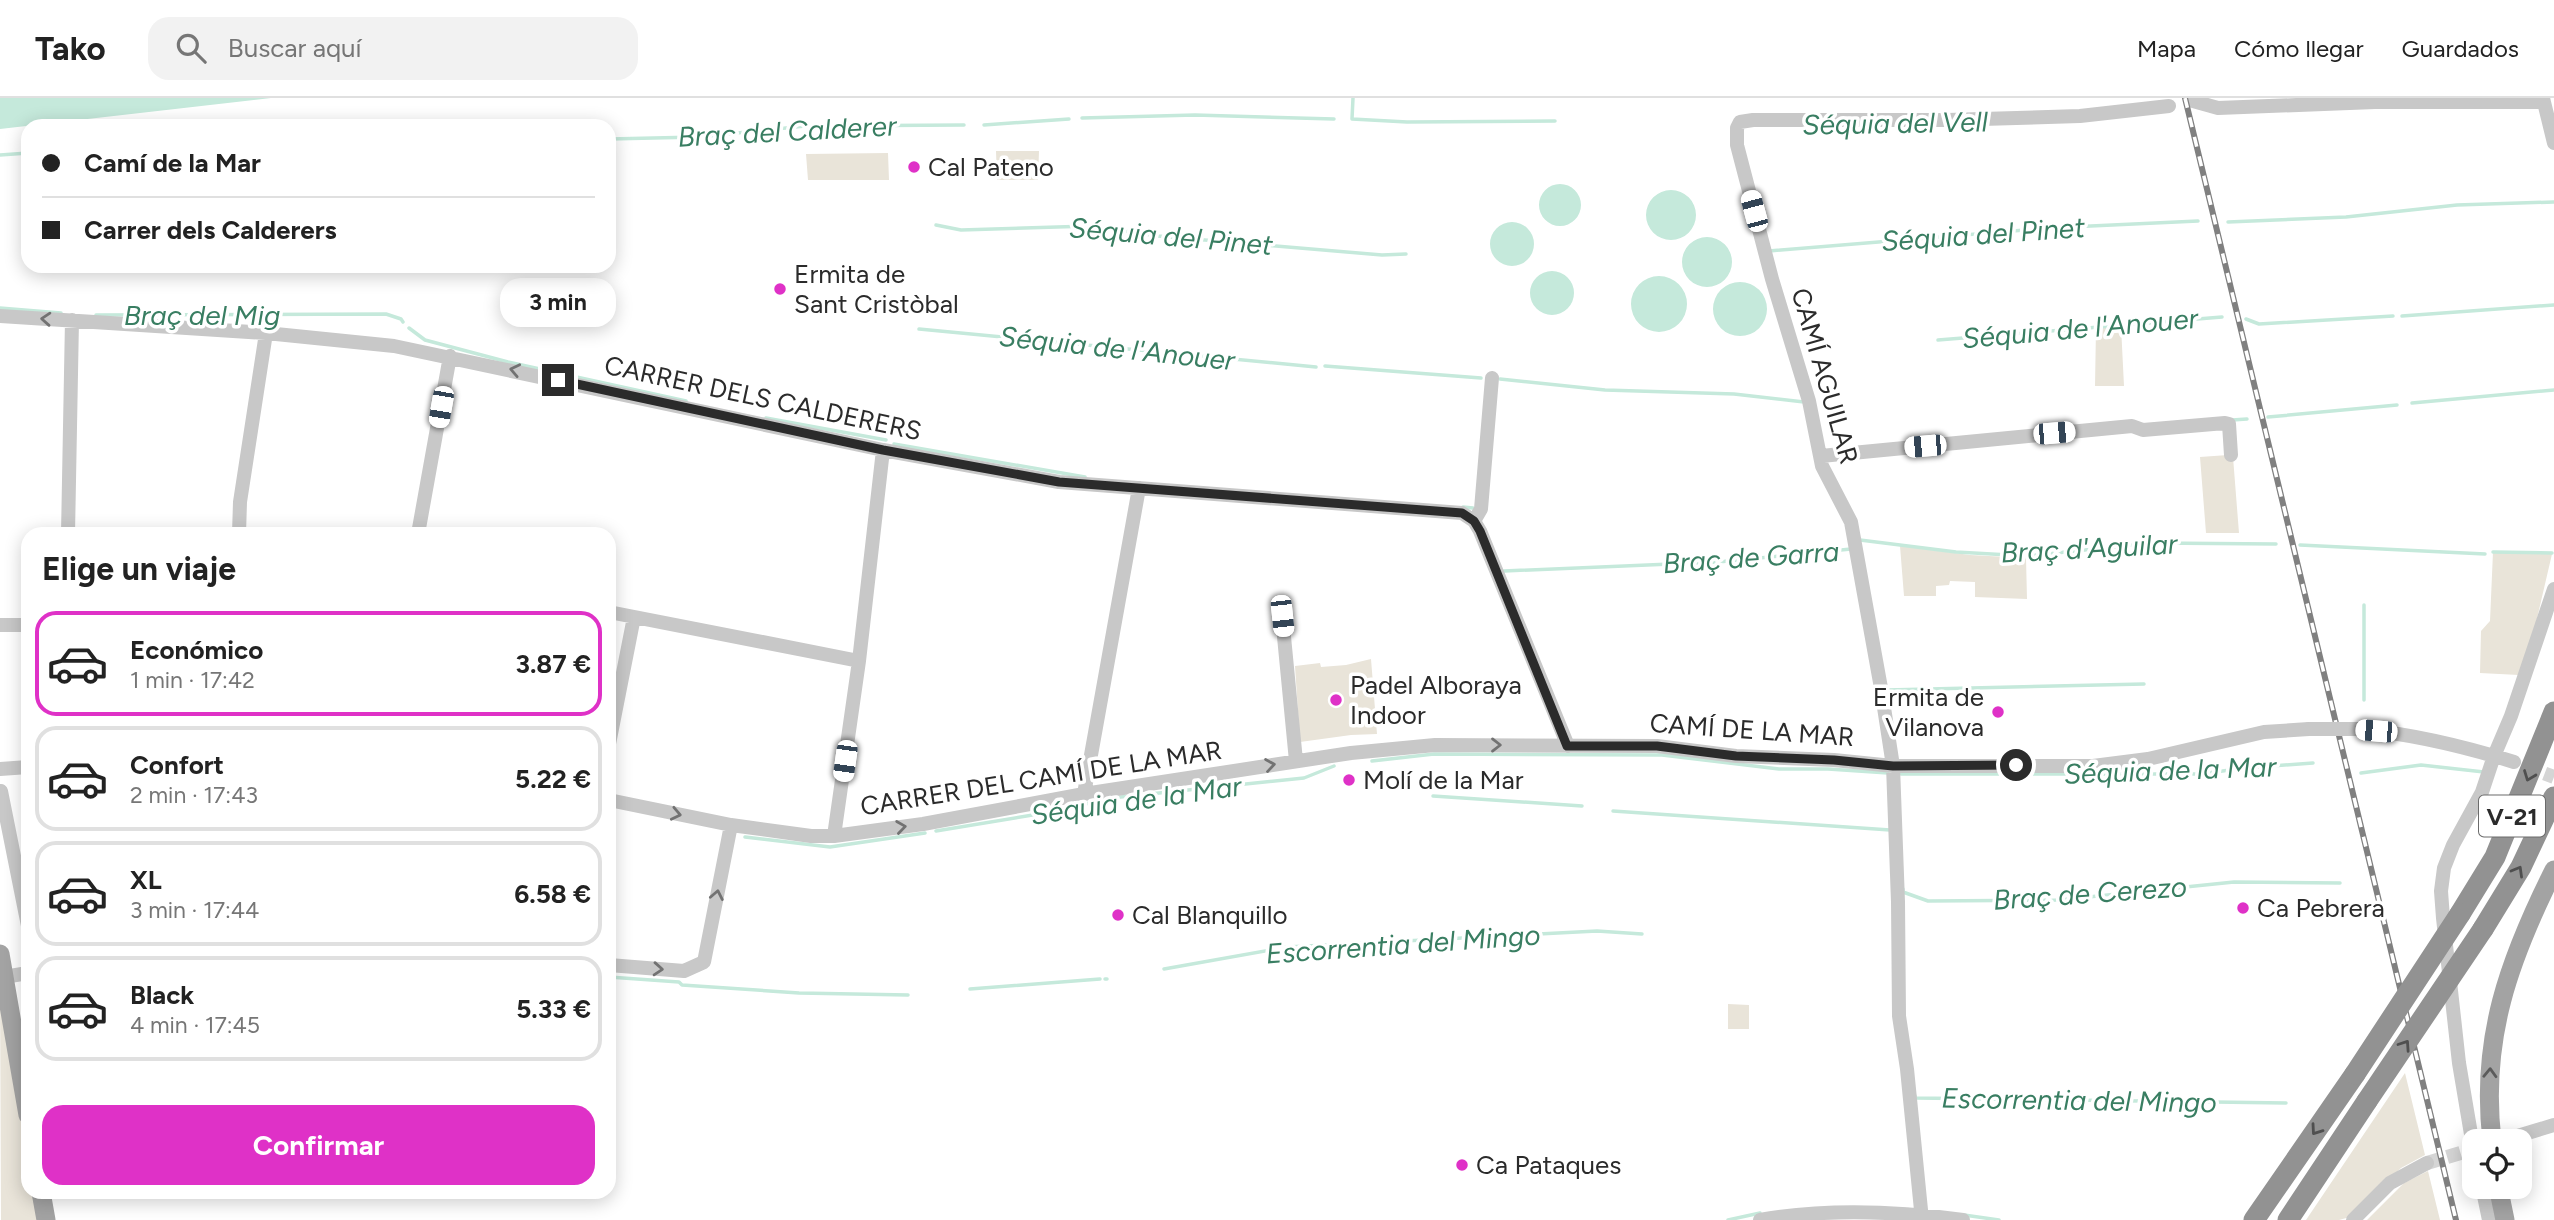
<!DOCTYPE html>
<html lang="es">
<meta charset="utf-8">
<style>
:root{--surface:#fff;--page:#f2f2f2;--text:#222;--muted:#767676;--line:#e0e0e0;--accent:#df31c7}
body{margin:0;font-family:Figtree,sans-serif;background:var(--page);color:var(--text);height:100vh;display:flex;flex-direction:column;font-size:26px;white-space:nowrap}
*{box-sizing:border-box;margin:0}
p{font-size:23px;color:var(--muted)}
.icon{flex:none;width:38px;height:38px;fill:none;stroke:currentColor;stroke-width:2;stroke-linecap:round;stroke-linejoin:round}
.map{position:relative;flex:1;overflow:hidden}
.side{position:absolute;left:21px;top:429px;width:595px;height:672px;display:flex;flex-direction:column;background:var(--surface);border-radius:21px;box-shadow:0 4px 18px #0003}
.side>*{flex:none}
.guide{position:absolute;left:21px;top:21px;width:595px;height:154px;border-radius:21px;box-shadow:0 4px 18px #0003;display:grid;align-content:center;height:154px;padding:0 21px;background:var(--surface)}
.controls{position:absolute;left:2462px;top:1031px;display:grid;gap:14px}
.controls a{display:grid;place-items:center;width:70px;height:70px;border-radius:14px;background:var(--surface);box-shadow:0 4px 18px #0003;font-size:35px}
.end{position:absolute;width:32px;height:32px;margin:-16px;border:9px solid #2b2b2b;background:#fff;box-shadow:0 0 0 4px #fff}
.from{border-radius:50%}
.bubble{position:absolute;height:49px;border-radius:21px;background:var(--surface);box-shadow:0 4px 18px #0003;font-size:23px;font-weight:700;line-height:49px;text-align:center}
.car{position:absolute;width:21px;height:42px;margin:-21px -10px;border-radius:9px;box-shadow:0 0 5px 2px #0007;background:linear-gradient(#fff 24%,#345 0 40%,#fff 0 76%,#345 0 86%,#fff 0)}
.guide b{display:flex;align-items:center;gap:24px;height:66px;font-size:26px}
.guide b+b{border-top:2px solid var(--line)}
.guide i{width:18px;height:18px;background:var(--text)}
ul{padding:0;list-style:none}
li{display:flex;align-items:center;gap:21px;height:105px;margin:0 14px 10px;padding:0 7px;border:4px solid var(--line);border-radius:21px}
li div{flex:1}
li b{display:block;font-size:26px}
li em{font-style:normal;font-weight:700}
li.selected{border-color:var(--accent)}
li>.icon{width:63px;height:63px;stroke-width:1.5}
h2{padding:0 21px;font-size:32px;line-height:84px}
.primary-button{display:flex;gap:14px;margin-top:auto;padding:14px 21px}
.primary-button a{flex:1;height:80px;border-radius:21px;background:var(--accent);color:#fff;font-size:28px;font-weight:700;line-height:80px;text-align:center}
header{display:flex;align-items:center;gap:42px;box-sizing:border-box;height:98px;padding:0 35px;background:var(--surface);border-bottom:2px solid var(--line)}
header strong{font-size:33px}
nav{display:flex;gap:38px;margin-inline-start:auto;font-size:24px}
.search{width:490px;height:63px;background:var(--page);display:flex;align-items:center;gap:18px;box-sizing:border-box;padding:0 24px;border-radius:21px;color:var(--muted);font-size:26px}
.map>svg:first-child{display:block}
</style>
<header>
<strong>Tako</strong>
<div class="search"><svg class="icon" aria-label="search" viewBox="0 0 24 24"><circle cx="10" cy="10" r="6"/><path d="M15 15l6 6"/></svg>Buscar aquí</div>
<nav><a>Mapa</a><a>Cómo llegar</a><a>Guardados</a></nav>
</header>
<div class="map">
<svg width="2554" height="1122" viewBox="0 0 2554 1122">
<rect width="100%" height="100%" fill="#fff"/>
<path fill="#e9e4d9" d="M996,53H1039L1038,82H997Z
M888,55L889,82H808L806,56Z
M2121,228L2124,288H2095L2096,230Z
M2228,357L2233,359L2239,435H2206L2200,359Z
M1900,448L1970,457L2026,460L2027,501L1975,499V484L1950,483L1949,487L1936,488V498H1904Z
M2493,454L2552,456L2535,529L2519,577L2480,575L2481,533L2490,523Z
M1371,561L1377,636L1351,637L1300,644L1295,568L1320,565L1321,569L1346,567Z
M0,883L28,1045V1094H36L41,1122H1Z
M1728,906L1749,907V931H1728Z
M2405,975L2425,1057L2401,1070L2350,1119L2339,1122H2306Z
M2428,1073L2440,1122H2367L2404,1085Z"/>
<path fill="#c5e9db" d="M0,0H271L0,31Z
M1539 107a21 21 0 1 1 42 0a21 21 0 1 1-42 0Z
M1646 117a25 25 0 1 1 50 0a25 25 0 1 1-50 0Z
M1490 146a22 22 0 1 1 44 0a22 22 0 1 1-44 0Z
M1682 164a25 25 0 1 1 50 0a25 25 0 1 1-50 0Z
M1530 195a22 22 0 1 1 44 0a22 22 0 1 1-44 0Z
M1631 206a28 28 0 1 1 56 0a28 28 0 1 1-56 0Z
M1713 211a27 27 0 1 1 54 0a27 27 0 1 1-54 0Z"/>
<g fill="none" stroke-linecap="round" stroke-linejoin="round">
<path stroke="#c5e9db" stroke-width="3.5" d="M1353,0L1352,21L1407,24L1555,23
M1082,20L1195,17L1334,21
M984,27L1069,21
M609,41L698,39L805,28L964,27
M0,57L28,55
M2228,124L2346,119L2457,107L2554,104
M936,127L961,132L1090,128L1158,138L1382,157L1406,156
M1769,153L2048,130L2198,123
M0,210L61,215
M96,217L386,216L401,221L403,224
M2402,218L2554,207
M2246,221L2259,226L2393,218
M409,230L425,242L508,264L686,303
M919,231L1316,269
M1938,242L2222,219
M1325,268L1481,280
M1500,281L1605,292L1734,296L1804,304
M2412,305L2554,292
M2268,319L2397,307
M766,320L886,342
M2232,322L2247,321
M894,346L1085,379
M1463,409L1473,410
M1860,442L1956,454L2027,458L2152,445L2276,446
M2300,447L2485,456
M2493,454L2552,455
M1504,473L1718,464L1851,451
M2364,507V602
M1887,592L2144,586
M1372,663L1434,656L1662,657L1779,671H1828L1888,675
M2361,675L2421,667L2484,674
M1901,676H2200L2245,670L2313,665
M1433,698L1582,708
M1613,713L1890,732
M936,733L1051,714L1111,700L1304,680L1334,668
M745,739L830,749L925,735
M1903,791V794L1928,803L2059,802L2234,784L2340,785
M1164,871L1287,849L1597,833L1642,836
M609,879L679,884L682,887L799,895L908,897
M1105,881H1107
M970,891L1100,881
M1915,998V1000L2286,1005
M1964,1117L1999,1122
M1728,1122L1760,1115"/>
<path stroke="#d5d5d5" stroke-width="14" stroke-dasharray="14 7" stroke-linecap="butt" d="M2525,668L2554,679
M2427,1065L2474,1051"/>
<path stroke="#c8c8c8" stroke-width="14" d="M2543,0L2554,45
M2193,3L2218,10L2375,4H2544
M0,218L266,235L394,248L883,352L1059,384L1462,415L1474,423L1480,433L1568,648
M1821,358L2132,328L2143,332L2225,325L2229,326L2231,357
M1474,423L1481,411L1492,280
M68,436L72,222
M239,436L240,404L266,235
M418,436L450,258
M609,514L859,563
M1282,518L1296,663
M0,527H28
M2359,631C2412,636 2463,648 2514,664
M609,646L634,519
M0,671L28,669
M1,693L28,828
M1084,696L1139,390
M609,702L731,727L811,738H834L923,726L1084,696L1351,655L1435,647L1657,648L1736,658L1834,662L1893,668H2093L2148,661L2264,634L2309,631
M834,738L859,563L883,352
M609,867L684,873L704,864L731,727
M4,879L28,875
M2501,1043L2554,1027
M2474,1054L2459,965L2443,820L2441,793L2444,770L2453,747L2482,694L2494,658L2511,618L2554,491
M2482,1088L2489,1122
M1760,1122C1827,1110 1895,1113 1963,1122
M1922,1122L1907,971L1899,918L1898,804L1893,668L1881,590L1851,424L1822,368L1809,303L1772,181L1737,47V30L1740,24L1753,22H1947L2080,18L2169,8
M2353,1122L2390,1085L2427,1065"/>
<path stroke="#a3a3a3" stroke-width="19" d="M0,856L28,1017
M2492,1043C2480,941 2509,862 2554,772
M2498,1088L2505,1122
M41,1094L46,1122"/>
<path stroke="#929292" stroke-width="21" d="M2460,816L2495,759L2554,614
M2483,831L2521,769L2554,699
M2254,1122L2355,976
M2288,1122L2367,1003"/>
<g stroke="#808080" stroke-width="6">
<path id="rail" d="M2185,0L2456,1122"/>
</g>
<use href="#rail" stroke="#fff" stroke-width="3.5" stroke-dasharray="10" stroke-linecap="butt"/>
<path stroke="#c8c8c8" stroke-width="14" d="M2309,631H2359"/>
<path stroke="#929292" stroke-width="21" d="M2355,976L2460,816
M2367,1003L2483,831"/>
</g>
<defs><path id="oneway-chevron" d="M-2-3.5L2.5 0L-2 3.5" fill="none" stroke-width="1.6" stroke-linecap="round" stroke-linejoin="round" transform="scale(1.75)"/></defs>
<g stroke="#727272">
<use href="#oneway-chevron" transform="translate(46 221) rotate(-176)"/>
<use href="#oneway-chevron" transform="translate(515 272) rotate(-168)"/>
<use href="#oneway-chevron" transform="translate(1496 647)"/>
<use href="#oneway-chevron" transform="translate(1270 667) rotate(-9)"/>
<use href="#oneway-chevron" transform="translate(676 716) rotate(12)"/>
<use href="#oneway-chevron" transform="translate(901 729) rotate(-8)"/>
<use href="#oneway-chevron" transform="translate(717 797) rotate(-79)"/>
<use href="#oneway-chevron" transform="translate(658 871) rotate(4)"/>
</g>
<g stroke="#4f4f4f">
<use href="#oneway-chevron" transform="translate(2529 678) rotate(111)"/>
<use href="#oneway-chevron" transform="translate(2518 773) rotate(-60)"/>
<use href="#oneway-chevron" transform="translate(2405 947) rotate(-56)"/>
<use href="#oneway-chevron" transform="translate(2316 1032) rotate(125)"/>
</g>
<use stroke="#5b5b5b" href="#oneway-chevron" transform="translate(2490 975) rotate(-88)"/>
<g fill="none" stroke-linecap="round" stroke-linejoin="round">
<path stroke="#2b2b2b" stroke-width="9" d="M558,282L883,352L1059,384L1462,415L1474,423L1480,433L1567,648H1657L1736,658L1834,662L1893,668L2016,667"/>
</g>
<g fill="#df31c7" stroke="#fff" stroke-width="2.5">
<circle cx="914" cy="69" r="7"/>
<circle cx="780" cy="191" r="7"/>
<circle cx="1336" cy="602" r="7"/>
<circle cx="1998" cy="614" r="7"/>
<circle cx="1349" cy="682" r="7"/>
<circle cx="2243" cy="810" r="7"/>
<circle cx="1118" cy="817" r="7"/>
<circle cx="1462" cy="1067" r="7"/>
</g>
<g text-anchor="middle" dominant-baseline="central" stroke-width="7" stroke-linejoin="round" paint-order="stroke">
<rect fill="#fff" stroke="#6b6b6b" stroke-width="2" x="2479" y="697.5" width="66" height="41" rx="5"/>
<g font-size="24" font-weight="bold" fill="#2b2b2b">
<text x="2512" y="718">V-21</text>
</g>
<g font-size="26" fill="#2b2b2b" stroke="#fff" text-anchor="start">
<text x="928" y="69">Cal Pateno</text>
<text x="794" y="176">Ermita de<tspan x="794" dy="30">Sant Cristòbal</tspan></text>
<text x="1350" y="587">Padel Alboraya<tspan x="1350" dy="30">Indoor</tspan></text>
<text x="1984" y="599" text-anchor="end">Ermita de<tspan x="1984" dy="30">Vilanova</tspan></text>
<text x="1363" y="682">Molí de la Mar</text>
<text x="2257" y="810">Ca Pebrera</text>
<text x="1132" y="817">Cal Blanquillo</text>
<text x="1476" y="1067">Ca Pataques</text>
</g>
<g font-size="26" fill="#2b2b2b" stroke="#fff">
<text transform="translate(1825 278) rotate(74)">CAMÍ AGUILAR</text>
<text transform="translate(763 300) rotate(12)">CARRER DELS CALDERERS</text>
<text transform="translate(1752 632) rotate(4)">CAMÍ DE LA MAR</text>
<text transform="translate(1041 680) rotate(-9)">CARRER DEL CAMÍ DE LA MAR</text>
</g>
<g font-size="28" font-style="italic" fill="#397e62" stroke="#fff">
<text transform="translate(1895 25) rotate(-1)">Séquia del Vell</text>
<text transform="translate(787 33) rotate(-3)">Braç del Calderer</text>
<text transform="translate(1983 136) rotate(-4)">Séquia del Pinet</text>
<text transform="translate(1171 138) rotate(5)">Séquia del Pinet</text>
<text x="202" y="217">Braç del Mig</text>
<text transform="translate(2080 230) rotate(-5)">Séquia de l'Anouer</text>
<text transform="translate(1117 250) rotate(6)">Séquia de l'Anouer</text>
<text transform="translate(2089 450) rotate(-3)">Braç d'Aguilar</text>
<text transform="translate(1751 459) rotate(-4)">Braç de Garra</text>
<text transform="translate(2170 672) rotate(-2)">Séquia de la Mar</text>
<text transform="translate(1136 702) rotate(-8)">Séquia de la Mar</text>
<text transform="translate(2090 795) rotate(-4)">Braç de Cerezo</text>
<text transform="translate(1403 846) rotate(-4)">Escorrentia del Mingo</text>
<text transform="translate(2079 1002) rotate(1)">Escorrentia del Mingo</text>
</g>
</g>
</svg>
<div class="controls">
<a><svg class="icon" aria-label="locate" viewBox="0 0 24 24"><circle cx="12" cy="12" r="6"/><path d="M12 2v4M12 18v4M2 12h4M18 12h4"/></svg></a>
</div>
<i class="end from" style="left:2016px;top:667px"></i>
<i class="end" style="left:558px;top:282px"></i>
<div class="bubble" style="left:500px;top:180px;width:116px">3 min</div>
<i class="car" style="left:1754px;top:113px;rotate:345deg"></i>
<i class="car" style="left:441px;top:309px;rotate:190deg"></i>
<i class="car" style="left:2054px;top:335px;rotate:85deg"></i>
<i class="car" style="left:1925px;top:348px;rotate:265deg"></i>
<i class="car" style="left:1282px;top:518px;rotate:174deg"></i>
<i class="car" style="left:2376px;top:633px;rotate:275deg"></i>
<i class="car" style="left:845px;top:663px;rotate:188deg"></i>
<div class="guide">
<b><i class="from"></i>Camí de la Mar</b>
<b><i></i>Carrer dels Calderers</b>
</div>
<section class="side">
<h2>Elige un viaje</h2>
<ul>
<li class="selected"><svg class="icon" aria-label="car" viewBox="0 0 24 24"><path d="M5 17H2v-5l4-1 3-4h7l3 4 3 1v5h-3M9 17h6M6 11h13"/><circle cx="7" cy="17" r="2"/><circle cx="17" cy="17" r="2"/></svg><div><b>Económico</b><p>1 min · 17:42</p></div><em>3.87 €</em></li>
<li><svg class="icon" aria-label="car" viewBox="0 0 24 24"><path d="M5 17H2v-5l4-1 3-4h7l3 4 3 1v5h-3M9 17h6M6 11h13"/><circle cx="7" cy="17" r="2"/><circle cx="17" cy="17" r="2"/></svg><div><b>Confort</b><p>2 min · 17:43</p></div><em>5.22 €</em></li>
<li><svg class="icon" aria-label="car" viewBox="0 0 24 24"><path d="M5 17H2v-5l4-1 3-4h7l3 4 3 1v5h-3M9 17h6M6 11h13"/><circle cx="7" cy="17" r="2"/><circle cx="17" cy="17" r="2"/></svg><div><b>XL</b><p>3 min · 17:44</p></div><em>6.58 €</em></li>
<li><svg class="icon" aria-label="car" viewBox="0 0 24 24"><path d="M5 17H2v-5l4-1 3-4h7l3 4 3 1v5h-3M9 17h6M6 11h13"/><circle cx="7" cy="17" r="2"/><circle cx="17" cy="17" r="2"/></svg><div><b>Black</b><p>4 min · 17:45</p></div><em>5.33 €</em></li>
</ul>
<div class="primary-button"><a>Confirmar</a></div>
</section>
</div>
